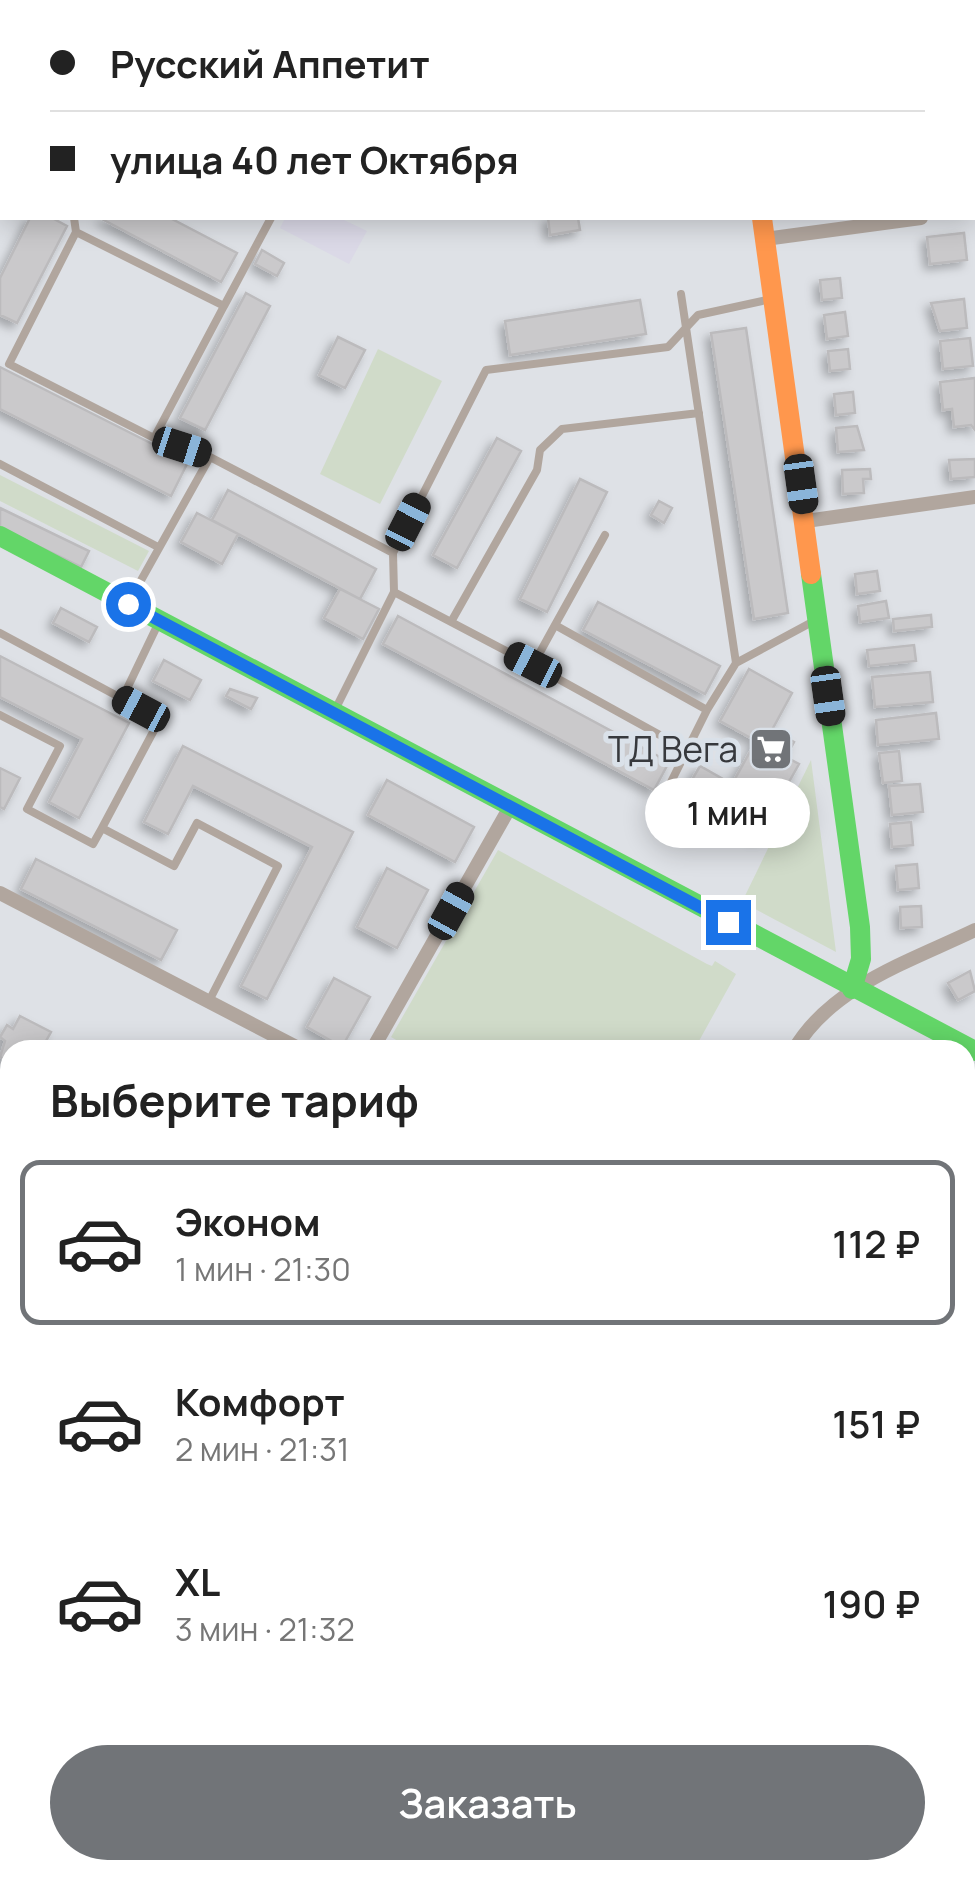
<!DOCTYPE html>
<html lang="ru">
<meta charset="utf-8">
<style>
:root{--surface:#fff;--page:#f6f6f6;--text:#222;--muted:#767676;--line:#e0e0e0;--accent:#717478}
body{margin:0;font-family:Manrope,sans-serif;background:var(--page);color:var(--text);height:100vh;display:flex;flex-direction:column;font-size:38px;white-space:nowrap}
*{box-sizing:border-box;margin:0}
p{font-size:32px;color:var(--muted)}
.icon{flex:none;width:55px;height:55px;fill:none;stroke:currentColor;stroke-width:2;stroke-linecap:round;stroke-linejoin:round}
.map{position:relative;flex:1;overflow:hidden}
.side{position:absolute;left:0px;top:1040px;width:975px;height:840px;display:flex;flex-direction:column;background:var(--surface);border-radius:30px 30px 0 0;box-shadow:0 5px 25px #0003}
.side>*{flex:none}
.banner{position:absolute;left:0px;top:0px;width:975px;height:220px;box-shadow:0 5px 25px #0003;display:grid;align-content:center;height:220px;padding:0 50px;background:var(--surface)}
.end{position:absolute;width:45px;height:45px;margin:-22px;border:12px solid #1a73e8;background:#fff;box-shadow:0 0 0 5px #fff}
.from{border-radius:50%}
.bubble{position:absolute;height:70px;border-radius:35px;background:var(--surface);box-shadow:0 5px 25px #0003;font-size:32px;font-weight:600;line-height:70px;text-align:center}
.car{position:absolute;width:30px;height:60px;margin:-30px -15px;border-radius:12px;box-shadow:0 0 8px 2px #0007;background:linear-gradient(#222 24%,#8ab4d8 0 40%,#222 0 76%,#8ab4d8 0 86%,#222 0)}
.banner b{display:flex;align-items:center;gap:35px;height:95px;font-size:38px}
.banner b+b{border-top:2px solid var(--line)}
.banner i{width:25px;height:25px;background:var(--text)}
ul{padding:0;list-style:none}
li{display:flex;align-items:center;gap:30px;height:165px;margin:0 20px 15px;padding:0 30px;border:5px solid transparent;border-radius:20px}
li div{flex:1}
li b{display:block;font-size:38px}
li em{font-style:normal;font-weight:600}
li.current{border-color:var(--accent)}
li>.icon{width:90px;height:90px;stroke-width:1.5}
h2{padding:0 50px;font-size:45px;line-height:120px}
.action{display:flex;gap:20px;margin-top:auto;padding:20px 50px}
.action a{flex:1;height:115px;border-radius:60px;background:var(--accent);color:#fff;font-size:40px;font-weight:600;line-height:115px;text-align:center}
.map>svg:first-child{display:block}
</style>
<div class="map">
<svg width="975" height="1880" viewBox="0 0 975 1880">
<defs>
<filter id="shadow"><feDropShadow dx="-5" dy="5" stdDeviation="5" flood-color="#0004"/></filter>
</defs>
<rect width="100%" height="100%" fill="#dee1e6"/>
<path fill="#dbd9e7" d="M285,218H340L367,231L349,264L280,228Z"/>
<path fill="#d0dbc9" d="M378,349L442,381L380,504L320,474Z
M0,475L149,551L138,571L0,501Z
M811,760L836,952L742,902Z
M498,850L707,964L712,966L715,961L736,974L694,1050H414L391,1037Z"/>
<path fill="#cac9cb" stroke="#bcbbbd" stroke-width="2.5" filter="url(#shadow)" d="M972,71H975L972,185Z
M30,218H52L67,226L17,323L0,315V278Z
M100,218H170L237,253L221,282Z
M548,218H578L580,230L550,235Z
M964,233L967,260L930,264L927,237Z
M262,250L284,263L277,276L255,264Z
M840,278L842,298L822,300L820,280Z
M246,293L270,306L205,430L180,418Z
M964,299L967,328L940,331L931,303Z
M640,300L646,334L510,355L505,321Z
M845,312L848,336L827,339L824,315Z
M746,328L788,613L754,619L711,333Z
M338,337L365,350L345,388L319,375Z
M970,338L973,366L943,369L940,341Z
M848,349L850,369L830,371L828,351Z
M0,367L188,462L171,496L0,409Z
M975,378V430L971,425L954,427L952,409L943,410L940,382Z
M853,392L855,413L836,415L834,394Z
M857,426L864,450L838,452L836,428Z
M497,438L521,451L457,568L433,555Z
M975,459V477L951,479L949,460Z
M870,469L871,479H863L864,493L843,494L842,470Z
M580,479L607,492L547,612L520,599Z
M228,490L376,569L360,599L212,520Z
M659,501L672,508L664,523L651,515Z
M0,508L89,551L81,567L0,528Z
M197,513L238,534L222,564L181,542Z
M877,571L880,591L857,594L855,574Z
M340,589L379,609L363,639L324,618Z
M886,601L889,618L860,622L858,606Z
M598,602L720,666L705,694L583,630Z
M61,608L97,627L89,642L53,623Z
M931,615L932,627L894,631L893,619Z
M398,616L669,762L654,790L383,644Z
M914,645L916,661L869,666L867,650Z
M0,656L129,723L79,818L49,802L82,739L0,697Z
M164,660L201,680L190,700L153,681Z
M749,669L792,693L772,730L794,742L786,757L799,764L758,837L683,795L700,766L732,784L756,741L720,721Z
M930,672L933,702L875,707L872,677Z
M230,689L257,698L251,709L226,696Z
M936,713L939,739L878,745L876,720Z
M183,746L353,832L267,999L241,986L312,847L193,786L168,834L144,822Z
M899,751L902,781L883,783L879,753Z
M0,768L20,778L4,809L0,807Z
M387,780L474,827L455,862L368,815Z
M920,784L923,812L892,815L889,786Z
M911,822L913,845L892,847L890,824Z
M36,859L177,930L161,960L21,889Z
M917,864L919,888L898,890L896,866Z
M387,868L428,890L397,948L357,927Z
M921,906L922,927L901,928L900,907Z
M970,971L975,991L958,1000L948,983Z
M334,978L370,997L342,1047L307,1027Z
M20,1016L51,1032L41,1050H10V1062L0,1057L5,1041L0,1037L7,1025L13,1029Z
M10,1063V1123L0,1141V1081Z
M965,1163L975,1168V1205L965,1200Z
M965,1513L975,1518V1558L965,1553Z
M975,1844V1880H956L965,1870Z
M422,1870H467L469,1880H424Z
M570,1870H613L607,1880H565Z
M745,1870H786L781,1880H740Z"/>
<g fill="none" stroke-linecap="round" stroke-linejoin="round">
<path stroke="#b1a69e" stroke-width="8" d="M530,0L531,2
M602,0V2
M639,0L640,2
M0,155L2,156
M74,218L76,232L224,306L271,218
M76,232L9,364L154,438
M681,294L736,663L814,621
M210,457L393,553L394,592
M0,464L158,547
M393,553L486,370L668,347L698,315L771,299
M130,600L210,457L154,438L224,306
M451,622L537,470L540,450L562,429L699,413
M555,625L605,535
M0,633L160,719L102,828L174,866L197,823L278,866L209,1001
M533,665L687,750
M122,699L159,622
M334,712L394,592L533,665L555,625L707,710L736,663
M0,715L60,746L27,809L93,844L102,828
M660,804L707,710
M224,1870L243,1880"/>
<path stroke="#b1a69e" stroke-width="14" d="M730,0V2
M916,0V2
M92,2L94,0
M0,170L2,165
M972,211H975
M765,239L921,218
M806,521L975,497
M0,893L302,1050
M372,1050L510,807
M794,1050C831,986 911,961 975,930
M965,1477L975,1482
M0,1484L10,1485
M965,1575L975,1581
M965,1618L975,1600
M0,1620L10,1625
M965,1802L975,1782
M965,1820L975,1824
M342,1880L347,1870
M499,1880L504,1870
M549,1880L554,1870
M921,1880L927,1870"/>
<path stroke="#63d668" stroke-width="20" d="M0,536L975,1051
M811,574L860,927L861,959L852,989"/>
<path stroke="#ff974d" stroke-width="20" d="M762,218L811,574"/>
</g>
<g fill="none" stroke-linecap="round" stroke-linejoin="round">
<path stroke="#1a73e8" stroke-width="12" d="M128,604L728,922"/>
</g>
<defs>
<g id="supermarket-square" transform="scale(2.25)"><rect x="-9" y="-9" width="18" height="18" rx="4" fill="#717478" stroke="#dae1e9"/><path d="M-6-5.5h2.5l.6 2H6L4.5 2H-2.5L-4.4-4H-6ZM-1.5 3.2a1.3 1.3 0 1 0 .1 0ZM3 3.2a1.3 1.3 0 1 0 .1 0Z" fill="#fff"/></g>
</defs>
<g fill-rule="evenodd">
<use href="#supermarket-square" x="771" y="749"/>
</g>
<g text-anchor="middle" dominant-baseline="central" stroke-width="10" stroke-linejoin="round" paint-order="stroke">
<g font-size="35" fill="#37393d" stroke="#dae1e9" text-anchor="end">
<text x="738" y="749">ТД Вега</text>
</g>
</g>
</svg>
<i class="end from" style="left:128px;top:604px"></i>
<i class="end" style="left:728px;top:922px"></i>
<div class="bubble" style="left:645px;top:778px;width:165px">1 мин</div>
<i class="car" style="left:182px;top:447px;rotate:108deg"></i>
<i class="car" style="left:801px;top:484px;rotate:172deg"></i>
<i class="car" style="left:408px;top:522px;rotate:27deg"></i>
<i class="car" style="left:533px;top:665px;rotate:297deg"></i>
<i class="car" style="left:828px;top:696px;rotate:172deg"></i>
<i class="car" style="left:141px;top:709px;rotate:298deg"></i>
<i class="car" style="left:451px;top:911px;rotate:29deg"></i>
<div class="banner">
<b><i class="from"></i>Русский Аппетит</b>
<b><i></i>улица 40 лет Октября</b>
</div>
<section class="side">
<h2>Выберите тариф</h2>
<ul>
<li class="current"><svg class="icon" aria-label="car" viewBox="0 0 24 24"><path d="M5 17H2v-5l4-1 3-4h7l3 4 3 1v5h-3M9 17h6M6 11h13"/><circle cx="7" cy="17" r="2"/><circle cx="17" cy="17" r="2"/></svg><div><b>Эконом</b><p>1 мин · 21:30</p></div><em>112 ₽</em></li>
<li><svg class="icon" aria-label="car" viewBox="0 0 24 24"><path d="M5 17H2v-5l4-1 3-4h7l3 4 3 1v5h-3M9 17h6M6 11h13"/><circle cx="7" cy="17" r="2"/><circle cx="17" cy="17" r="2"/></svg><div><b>Комфорт</b><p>2 мин · 21:31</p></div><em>151 ₽</em></li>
<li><svg class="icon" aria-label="car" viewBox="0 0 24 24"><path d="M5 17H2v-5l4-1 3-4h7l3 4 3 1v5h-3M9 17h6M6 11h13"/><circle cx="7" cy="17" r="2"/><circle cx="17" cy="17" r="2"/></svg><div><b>XL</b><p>3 мин · 21:32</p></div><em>190 ₽</em></li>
</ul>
<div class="action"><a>Заказать</a></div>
</section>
</div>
